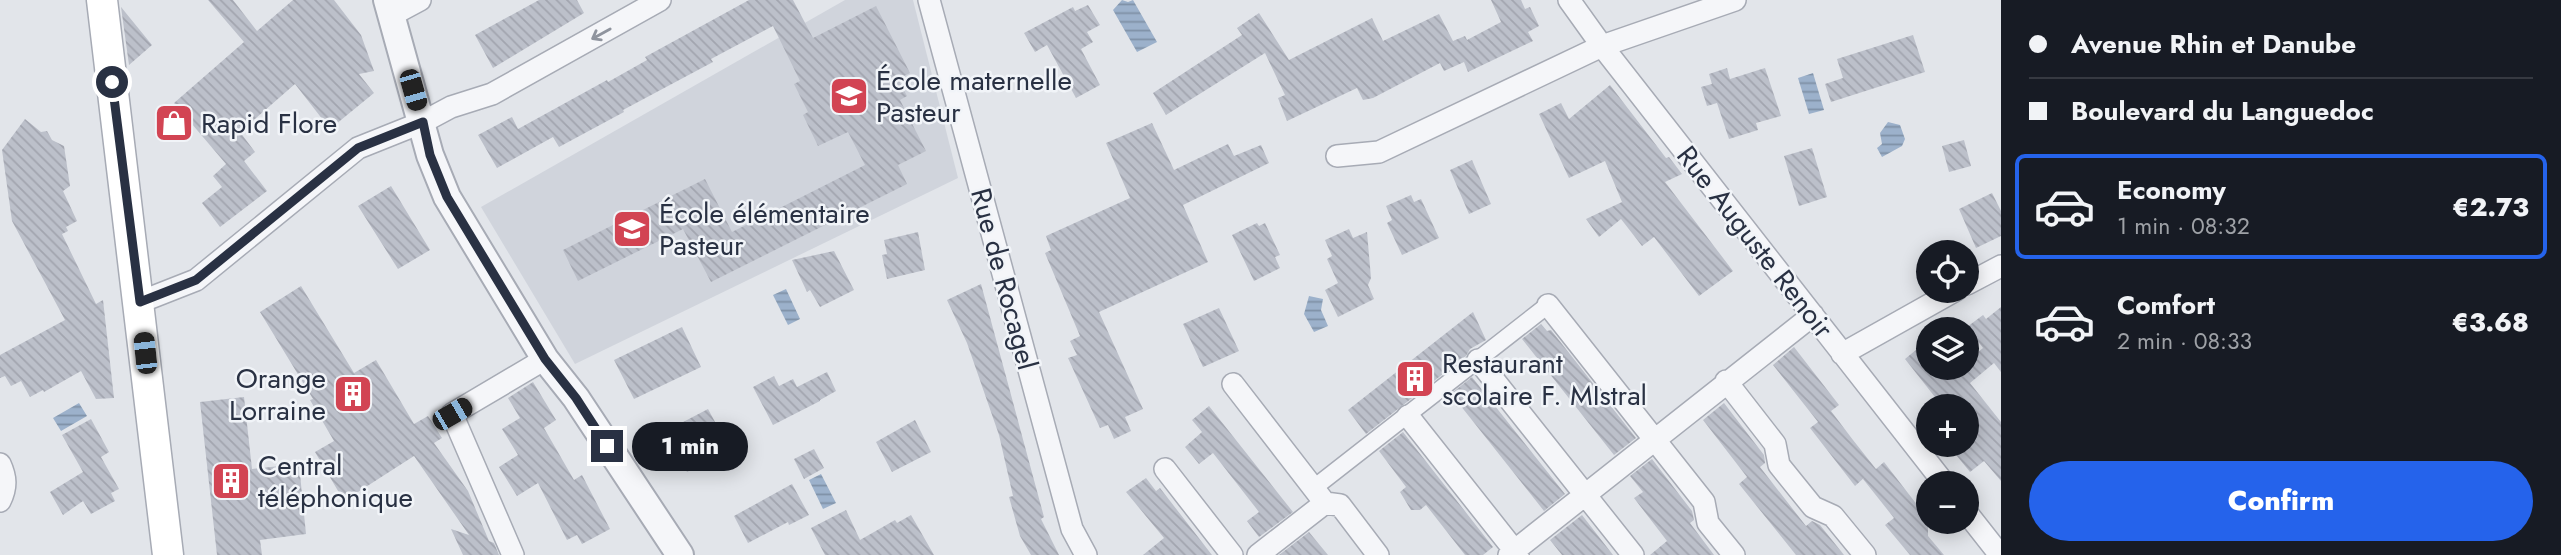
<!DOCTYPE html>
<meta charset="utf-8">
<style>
:root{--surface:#171b24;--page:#20242c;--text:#f1f3f6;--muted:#9ea1a6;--line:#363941;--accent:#2563eb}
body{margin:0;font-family:Jost,sans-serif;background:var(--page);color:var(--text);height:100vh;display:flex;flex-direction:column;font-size:26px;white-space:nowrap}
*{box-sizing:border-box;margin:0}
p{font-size:23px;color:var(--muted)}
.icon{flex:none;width:38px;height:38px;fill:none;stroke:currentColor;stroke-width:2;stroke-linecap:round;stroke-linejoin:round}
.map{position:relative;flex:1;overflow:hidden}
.sheet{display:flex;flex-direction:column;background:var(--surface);width:560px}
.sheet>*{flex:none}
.guide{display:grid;align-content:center;height:154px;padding:0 28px;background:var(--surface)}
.tools{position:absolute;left:1916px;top:240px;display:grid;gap:14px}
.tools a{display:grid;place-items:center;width:63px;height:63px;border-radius:50%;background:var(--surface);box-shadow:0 4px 18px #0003;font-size:35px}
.end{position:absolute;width:32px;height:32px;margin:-16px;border:9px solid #293143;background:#fff;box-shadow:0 0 0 4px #fff}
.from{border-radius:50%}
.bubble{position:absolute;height:49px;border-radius:24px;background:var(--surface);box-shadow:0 4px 18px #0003;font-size:23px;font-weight:800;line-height:49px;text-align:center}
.car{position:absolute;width:21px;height:42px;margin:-21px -10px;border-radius:9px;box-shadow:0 0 5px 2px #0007;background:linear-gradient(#222 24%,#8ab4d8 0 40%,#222 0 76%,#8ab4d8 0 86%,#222 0)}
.guide b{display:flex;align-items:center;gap:24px;height:66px;font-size:26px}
.guide b+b{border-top:2px solid var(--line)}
.guide i{width:18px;height:18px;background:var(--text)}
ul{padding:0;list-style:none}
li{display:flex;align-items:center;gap:21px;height:105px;margin:0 14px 10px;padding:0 14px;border:4px solid transparent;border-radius:10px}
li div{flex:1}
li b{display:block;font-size:26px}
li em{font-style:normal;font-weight:800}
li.current{border-color:var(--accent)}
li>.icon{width:63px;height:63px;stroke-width:1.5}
.primary-button{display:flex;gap:14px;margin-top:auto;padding:14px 28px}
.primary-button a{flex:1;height:80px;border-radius:42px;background:var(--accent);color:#fff;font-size:28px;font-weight:800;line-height:80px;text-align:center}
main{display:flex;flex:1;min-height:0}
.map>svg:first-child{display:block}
</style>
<main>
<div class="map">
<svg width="2001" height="555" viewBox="0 0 2001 555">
<defs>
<pattern id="water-rules" width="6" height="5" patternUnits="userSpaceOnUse" patternTransform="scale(1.75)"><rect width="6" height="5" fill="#9cb1cb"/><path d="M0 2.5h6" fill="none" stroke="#7f91a6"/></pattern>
<pattern id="building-back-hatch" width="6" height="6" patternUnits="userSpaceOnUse" patternTransform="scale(1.75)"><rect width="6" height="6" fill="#bcc0ca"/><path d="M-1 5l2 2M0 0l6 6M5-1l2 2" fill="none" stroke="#a2a5af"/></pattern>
</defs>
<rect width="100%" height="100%" fill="#e2e5ea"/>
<path fill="#d0d4dc" d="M845,0H913L958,178L575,364L481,207Z"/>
<path fill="url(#water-rules)" d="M1122,0L1128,2L1133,0L1157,42L1137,52L1113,10Z
M1813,73L1824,110L1809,114L1798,78Z
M1888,122L1900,125L1905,139L1902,146L1882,157L1877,148L1882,144L1880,133Z
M786,289L800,319L788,325L773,295Z
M1309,296L1323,299L1321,310L1328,326L1314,332L1304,314Z
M79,403L87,416L61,431L53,418Z
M821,474L836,503L823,509L809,480Z"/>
<path fill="url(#building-back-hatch)" d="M208,0H233L257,31L293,0H334L361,35L374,71L359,74L374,93L330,129L295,84L240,132L255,152L244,161L267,191L220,227L202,203L222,187L213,176L226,164L174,103L244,42Z
M539,0H577L584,13L493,68L475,35Z
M749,0H793L813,38L876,6L910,73L898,79L907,96L900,100L926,151L898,165L907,184L711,282L683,229L578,281L563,250L705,179L732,232L865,165L848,132L818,146L803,115L808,112L794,84L800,81L773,26L711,59L713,62L623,110L624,112L559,147L553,137L497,168L478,135L512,117L518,129L607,80L608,82L647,60L645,57Z
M1491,0H1521L1525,9L1530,7L1539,26L1528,32L1533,41L1468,72L1464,62L1444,71L1440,63L1373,98L1363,100L1357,88L1287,121L1278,98L1285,95L1265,53L1166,115L1153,93L1242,35L1237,28L1259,13L1289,60L1372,18L1383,41L1439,14L1453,41L1465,36L1467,40L1501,22Z
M1088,5L1100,25L1087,32L1093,42L1081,49L1100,85L1076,98L1047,45L1035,52L1024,33L1073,7L1075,11Z
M121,7L152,45L129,65Z
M1913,35L1925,72L1831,102L1825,84L1843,78L1837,59Z
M1727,68L1730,79L1765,68L1781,116L1756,123L1758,130L1729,139L1717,103L1707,106L1701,87L1712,84L1709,74Z
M1610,85L1666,158L1669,157L1682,174L1665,182L1733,271L1699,296L1654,237L1642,246L1621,219L1599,237L1586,219L1622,202L1605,161L1569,178L1539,114L1561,103L1569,119Z
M25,119L41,132L47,131L52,140L64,146L70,186L63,191L77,221L66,227L68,231L62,234L96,304L103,300L114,398L96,399L81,371L44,392L43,390L30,397L21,381L11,386L5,376L0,378V355L65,320L12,221L2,150Z
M1152,123L1174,170L1228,144L1234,156L1261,145L1269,163L1183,205L1208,262L1099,312L1143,409L1125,417L1131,431L1114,439L1108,425L1100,428L1068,358L1077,355L1070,341L1080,336L1045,253L1051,250L1046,236L1130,198L1106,143Z
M1964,140L1971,166L1949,172L1942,146Z
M1812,148L1827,197L1799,206L1784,156Z
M1472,160L1491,204L1469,214L1450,170Z
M391,186L430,250L398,269L358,206Z
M1992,193L2001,211V236L1976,248L1959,209Z
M1411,195L1414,202L1421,199L1439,238L1402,255L1387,223L1392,220L1386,206Z
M1257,223L1259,226L1265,223L1280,255L1275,257L1280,268L1254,281L1232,235Z
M1349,229L1353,238L1367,232L1371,278L1368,285L1374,299L1338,317L1325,290L1338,283L1327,259L1332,256L1325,240Z
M918,232L925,270L887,279L882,255L887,254L884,240Z
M834,251L854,290L820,307L810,290L807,292L792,260Z
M981,284L1044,517L1041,519L1059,555H1031L1020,536L1009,497L1013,496L999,435L967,343L947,300Z
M301,286L354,373L376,360L414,424L428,416L442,438L434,443L468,491L489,541L494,543L499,555H463L451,529L469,535L414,456L344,501L315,452L334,441L310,400L313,399L260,312Z
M2001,307V372L1994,363L1970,383L2001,422V481L1984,461L1970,472L1952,450L1959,444H1967V406H1942L1905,359L1928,340V368H1967V361L1983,348L1967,327L1983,315L1986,319Z
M1219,308L1239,351L1203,367L1183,324Z
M1473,312L1486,340L1470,349L1466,356L1366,434L1348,410Z
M1541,324L1547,331L1551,330L1636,438L1614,455L1522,339Z
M682,327L701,367L634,399L614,360Z
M1794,347L1839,405L1831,411L1853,440L1876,469L1884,462L1928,519V536L1944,555H1910L1885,525L1894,518L1863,479L1865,477L1855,486L1810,428L1818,422L1773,365Z
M827,372L836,391L820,400V401L773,425L753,387L774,376L779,386L793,379L797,387Z
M1472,377L1565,494L1544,511L1460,405L1457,407L1448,396Z
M533,382L556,420L544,428L574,480L582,475L610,529L582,544L577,535L567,540L538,483L517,496L499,467L518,455L502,429L520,418L508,398Z
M244,397L252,469L299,464L306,534L260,540L262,555H217L200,402Z
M1724,403L1764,455L1765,463L1760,467L1806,526L1812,521L1820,525L1844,555H1796L1739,484L1747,477L1703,420Z
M1209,406L1293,512L1259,537L1247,521L1259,512L1213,453L1199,464L1185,447L1202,432L1192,420Z
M708,409L726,442L712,449L716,457L687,472L666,431Z
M91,419L109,452L101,457L119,489L111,493L115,501L91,514L83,501L63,515L50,492L83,472L62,435Z
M915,420L931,452L892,472L876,442Z
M1403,432L1493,547L1483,555H1465L1426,505L1420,510H1411L1400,492L1406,487L1379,451Z
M814,449L824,468L804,479L794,459Z
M1652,459L1692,511L1694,520L1690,523L1714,555H1650L1667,541L1634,498L1643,492L1630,476Z
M1146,478L1156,491L1160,488L1212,555H1143L1164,538L1126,492Z
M792,484L809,515L789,525L788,522L748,543L734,516Z
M846,510L860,540L895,520L897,523L911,515L934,555H825L811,528Z
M1582,515L1613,555H1562L1550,540Z
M1309,532L1328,555H1279Z"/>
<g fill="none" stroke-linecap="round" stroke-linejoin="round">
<g stroke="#a7abb5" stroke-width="19">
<path id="pedestrian" d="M1315,487L1548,305"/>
</g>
<g stroke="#a7abb5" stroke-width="24">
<path id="minor" d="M929,0L1072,529L1086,555
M1569,0L1602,46L1944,483
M392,15L420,0
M1337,156L1379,152L1602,46L1735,0
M1967,284L2001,266
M140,302L196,280L358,148L423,122L451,107L492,94L660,0
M1548,305L1704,502L1708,523L1734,555
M1842,354L1956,290
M1478,360L1633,555
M1726,381L1775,444L1779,465L1813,507L1833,516L1865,555
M1233,384L1325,503L1340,505L1378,555
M1408,416L1518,555
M0,464C6,477 7,487 0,501
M1165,469L1232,555
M1967,513L2000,555
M513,555L452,414L545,359
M1258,555L1325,503
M1509,555L1813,315"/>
</g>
<g stroke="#a7abb5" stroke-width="30">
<path id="tertiary" d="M387,0L430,155L447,197L545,359L576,398L680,555"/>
</g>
<g stroke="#a7abb5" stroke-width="33">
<path id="secondary" d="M102,0L168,555"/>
</g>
<use href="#pedestrian" stroke="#f5f6f9" stroke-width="16"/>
<use href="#minor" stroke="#f5f6f9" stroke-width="21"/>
<use href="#tertiary" stroke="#f5f6f9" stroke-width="26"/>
<use href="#secondary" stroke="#fff" stroke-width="30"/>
</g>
<defs><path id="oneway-shaft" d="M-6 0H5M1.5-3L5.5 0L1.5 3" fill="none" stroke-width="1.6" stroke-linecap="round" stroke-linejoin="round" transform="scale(1.75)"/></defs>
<use stroke="#8f949e" href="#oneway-shaft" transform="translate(601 34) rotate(151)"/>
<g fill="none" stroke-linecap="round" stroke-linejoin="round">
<path stroke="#293143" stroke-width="9" d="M112,82L140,302L196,280L358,148L423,122L430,155L447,197L545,359L576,398L607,446"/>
</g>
<defs>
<g id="school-square" transform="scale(2.0125)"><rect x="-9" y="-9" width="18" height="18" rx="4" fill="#d24453" stroke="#f1f4f8"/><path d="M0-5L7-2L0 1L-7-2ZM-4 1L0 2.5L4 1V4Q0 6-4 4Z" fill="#fff"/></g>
<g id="shop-square" transform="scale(2.0125)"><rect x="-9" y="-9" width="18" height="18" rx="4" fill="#d24453" stroke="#f1f4f8"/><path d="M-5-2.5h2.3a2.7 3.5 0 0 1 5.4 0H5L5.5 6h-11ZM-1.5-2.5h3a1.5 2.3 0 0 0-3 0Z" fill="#fff"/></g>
<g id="building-square" transform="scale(2.0125)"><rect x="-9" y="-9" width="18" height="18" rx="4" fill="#d24453" stroke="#f1f4f8"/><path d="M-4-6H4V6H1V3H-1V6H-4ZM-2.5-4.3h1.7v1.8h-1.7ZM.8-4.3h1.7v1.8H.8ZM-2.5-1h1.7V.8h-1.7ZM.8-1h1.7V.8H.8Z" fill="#fff"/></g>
</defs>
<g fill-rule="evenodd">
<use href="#school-square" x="849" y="96"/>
<use href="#shop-square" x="174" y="123"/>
<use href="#school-square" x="632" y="229"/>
<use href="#building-square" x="1415" y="379"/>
<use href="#building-square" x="353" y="394"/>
<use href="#building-square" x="231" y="481"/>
</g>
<g text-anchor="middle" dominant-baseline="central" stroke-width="5" stroke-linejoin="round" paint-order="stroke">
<g font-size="28" fill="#293143" stroke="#f1f4f8" text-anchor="start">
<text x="876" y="80">École maternelle<tspan x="876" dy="32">Pasteur</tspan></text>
<text x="201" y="123">Rapid Flore</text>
<text x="659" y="213">École élémentaire<tspan x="659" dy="32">Pasteur</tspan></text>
<text x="1442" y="363">Restaurant<tspan x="1442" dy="32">scolaire F. MIstral</tspan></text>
<text x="326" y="378" text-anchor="end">Orange<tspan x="326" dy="32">Lorraine</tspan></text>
<text x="258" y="465">Central<tspan x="258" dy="32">téléphonique</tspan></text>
</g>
<g font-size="28" fill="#293143" stroke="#f1f4f8">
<text transform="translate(1755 242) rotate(52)">Rue Auguste Renoir</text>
<text transform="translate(1004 279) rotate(75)">Rue de Rocagel</text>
</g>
</g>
</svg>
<div class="tools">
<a><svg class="icon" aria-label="locate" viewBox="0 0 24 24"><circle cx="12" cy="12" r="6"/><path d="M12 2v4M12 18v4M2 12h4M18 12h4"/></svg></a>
<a><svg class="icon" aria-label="layers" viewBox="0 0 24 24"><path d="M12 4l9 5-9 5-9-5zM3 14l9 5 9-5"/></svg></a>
<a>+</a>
<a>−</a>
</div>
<i class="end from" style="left:112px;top:82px"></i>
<i class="end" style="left:607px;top:446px"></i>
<div class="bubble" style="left:632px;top:422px;width:116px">1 min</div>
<i class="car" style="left:413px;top:90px;rotate:164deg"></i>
<i class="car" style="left:145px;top:353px;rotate:354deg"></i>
<i class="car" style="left:452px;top:414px;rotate:60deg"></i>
</div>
<section class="sheet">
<div class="guide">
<b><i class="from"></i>Avenue Rhin et Danube</b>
<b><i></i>Boulevard du Languedoc</b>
</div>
<ul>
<li class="current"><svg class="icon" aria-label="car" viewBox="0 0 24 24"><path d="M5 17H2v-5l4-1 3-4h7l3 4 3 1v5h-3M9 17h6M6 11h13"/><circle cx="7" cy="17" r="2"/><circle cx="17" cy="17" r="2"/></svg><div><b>Economy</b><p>1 min · 08:32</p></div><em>€2.73</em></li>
<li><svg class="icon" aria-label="car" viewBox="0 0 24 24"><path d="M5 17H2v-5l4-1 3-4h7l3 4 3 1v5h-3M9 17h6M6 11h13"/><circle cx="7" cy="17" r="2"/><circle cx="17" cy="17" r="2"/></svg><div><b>Comfort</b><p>2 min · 08:33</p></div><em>€3.68</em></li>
</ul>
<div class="primary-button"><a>Confirm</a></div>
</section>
</main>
